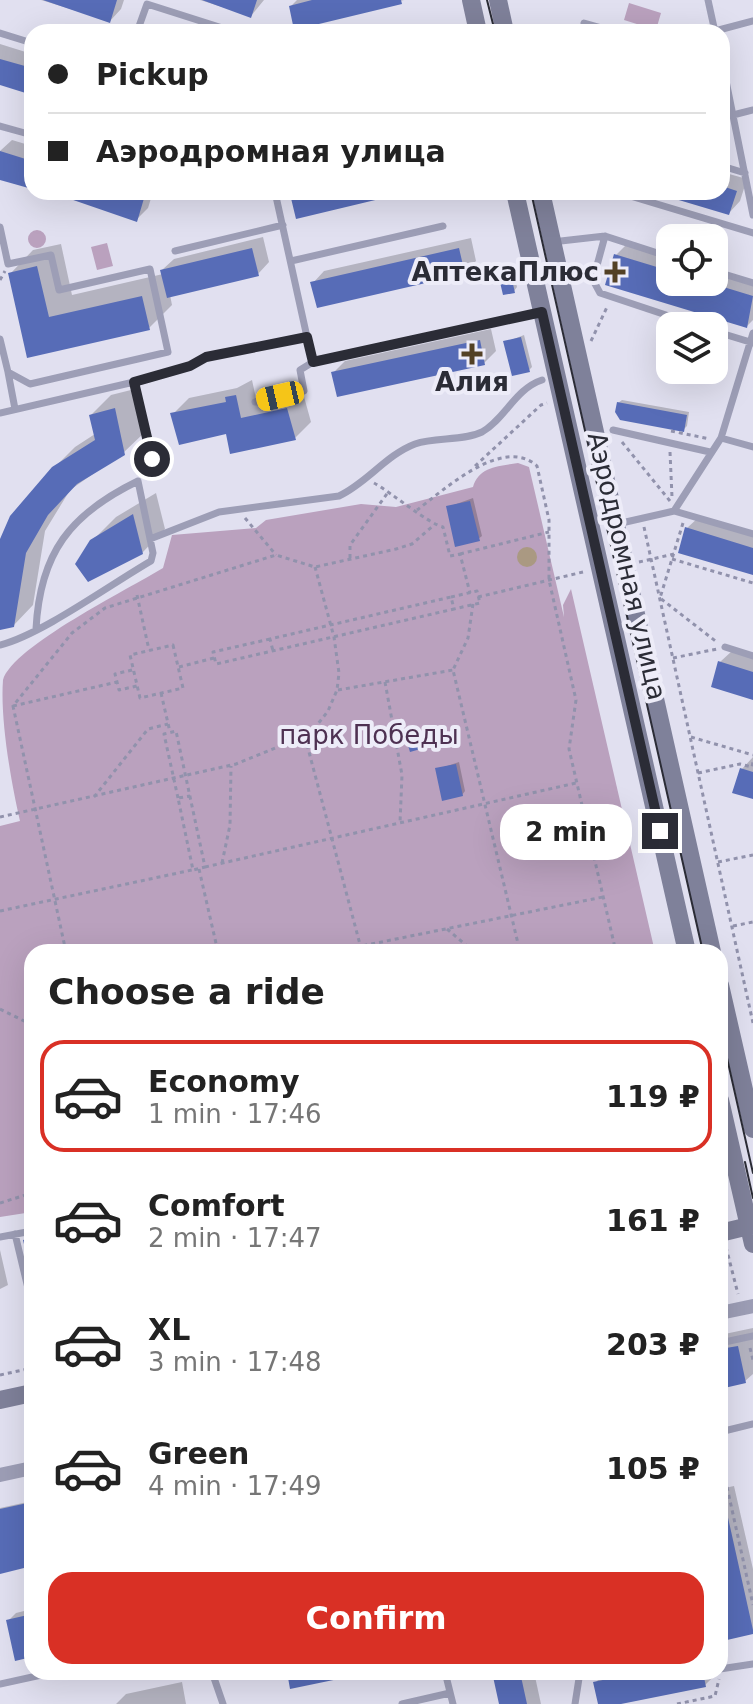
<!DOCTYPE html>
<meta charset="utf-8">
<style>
:root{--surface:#fff;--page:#f6f6f6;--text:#222;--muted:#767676;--line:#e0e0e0;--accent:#d93025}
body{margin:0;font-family:"DejaVu Sans",sans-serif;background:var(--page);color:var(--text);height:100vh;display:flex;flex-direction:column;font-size:30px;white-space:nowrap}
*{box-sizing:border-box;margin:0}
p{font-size:26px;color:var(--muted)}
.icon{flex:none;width:44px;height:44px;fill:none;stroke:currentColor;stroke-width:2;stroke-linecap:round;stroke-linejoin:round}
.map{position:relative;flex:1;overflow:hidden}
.sheet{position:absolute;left:24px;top:944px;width:704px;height:736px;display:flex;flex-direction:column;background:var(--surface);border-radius:24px;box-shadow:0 8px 32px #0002}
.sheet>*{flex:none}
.banner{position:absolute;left:24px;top:24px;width:706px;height:176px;border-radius:24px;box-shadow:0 8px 32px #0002;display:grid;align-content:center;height:176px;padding:0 24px;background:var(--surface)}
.buttons{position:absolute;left:656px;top:224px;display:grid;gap:16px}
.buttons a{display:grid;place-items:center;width:72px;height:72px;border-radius:16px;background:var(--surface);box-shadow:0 8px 32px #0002;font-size:40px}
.end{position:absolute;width:36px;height:36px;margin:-18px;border:10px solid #2b2c36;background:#fff;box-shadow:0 0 0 4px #fff}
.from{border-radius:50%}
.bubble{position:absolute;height:56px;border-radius:24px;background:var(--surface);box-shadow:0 8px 32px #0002;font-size:26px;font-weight:800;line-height:56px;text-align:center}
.car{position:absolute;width:24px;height:48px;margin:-24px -12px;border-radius:10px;box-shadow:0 0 6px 2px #0007;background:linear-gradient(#f5c518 24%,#345 0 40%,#f5c518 0 76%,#345 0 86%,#f5c518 0)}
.banner b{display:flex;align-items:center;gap:28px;height:76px;font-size:30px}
.banner b+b{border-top:2px solid var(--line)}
.banner i{width:20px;height:20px;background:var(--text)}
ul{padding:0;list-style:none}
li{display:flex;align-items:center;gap:24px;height:112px;margin:0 16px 12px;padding:0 8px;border:4px solid transparent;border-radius:24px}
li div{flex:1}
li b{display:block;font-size:30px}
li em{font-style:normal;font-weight:800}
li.active{border-color:var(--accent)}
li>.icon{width:72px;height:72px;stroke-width:1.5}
h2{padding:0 24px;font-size:36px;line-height:96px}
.cta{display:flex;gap:16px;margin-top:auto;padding:16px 24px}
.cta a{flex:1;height:92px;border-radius:24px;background:var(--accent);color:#fff;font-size:32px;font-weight:800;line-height:92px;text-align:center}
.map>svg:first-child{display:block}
</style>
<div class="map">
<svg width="753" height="1704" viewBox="0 0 753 1704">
<rect width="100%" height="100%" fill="#e1e0f0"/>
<path fill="#baa1be" d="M629,3L661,13L656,30L624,20Z
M28 239a9 9 0 1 1 18 0a9 9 0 1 1-18 0Z
M107,243L113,266L97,270L91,247Z
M518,463L529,467L564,617L563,605L571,589L655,952H32V1212L0,1217V826L20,821C11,782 0,719 3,680C13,646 129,589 163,568L172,535L256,528L266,520L361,504L396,507L473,487C479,466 500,466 518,463Z"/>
<path fill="#aa9982" d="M517 557a10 10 0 1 1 20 0a10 10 0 1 1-20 0Z"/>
<path fill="#0003" d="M41,0H124L121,9L110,21Z
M200,0H264L251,16Z
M297,0H404L296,27L291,6Z
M579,24L605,32H572Z
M0,44L32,54V93L0,83Z
M12,140L32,146V187L0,177V151Z
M722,172L747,179L740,201L729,213L660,192H722Z
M48,192H153L148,208L137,219Z
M263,237L269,262L258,274L170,295L172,305L149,328L28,356L10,274L33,250L61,244L72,295L163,274L162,270L174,259Z
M471,238L476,261L464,273L313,283L324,271Z
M628,243L670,256V282H714V270L753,281V320L747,326L616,255Z
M514,273L517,287L514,291L501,279Z
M491,329L496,351L484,363L333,373L345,361Z
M524,335L532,367L529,370L506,342Z
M252,380L257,403L303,393L311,422L295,438L173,414L189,398L237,388Z
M135,389L144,433L123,453L70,490L45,531L33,605L13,626L0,628V544L53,469L75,447L95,434L91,415L111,395Z
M622,400L689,412L687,426L683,430L618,403Z
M156,493L165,529L142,553L91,542L116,517Z
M473,498L482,536L478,539L448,507Z
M699,517L753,533V573L687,528Z
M732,651L753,657V697L720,662Z
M753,757V797L742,769Z
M459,762L465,791L462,795L438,769Z
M0,1250L8,1285L0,1289Z
M753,1328V1374L745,1381L720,1387V1335Z
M734,1486L753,1569V1632L720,1600V1489Z
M32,1501V1564L0,1571V1508Z
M32,1609V1655L8,1621L16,1613Z
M494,1672H534L541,1704H501Z
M606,1672H716V1674L705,1685L600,1704L596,1682Z
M182,1682L186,1704H116L126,1694Z"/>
<path fill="#576cb7" d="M43,0H117L110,23Z
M202,0H257L251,18Z
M312,0H401L402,4L294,30L289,6Z
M0,59L32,68V95L0,85Z
M0,151L32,161V189L0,180Z
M722,186L737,191L729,215L662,195L722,192Z
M50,192H135L145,195L137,222Z
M298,192H391L392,196L296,219L290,194Z
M252,248L259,276L167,298L160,270Z
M459,248L465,274L317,308L310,282Z
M614,254L670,271V282H707L753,296L747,328L605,285Z
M37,266L49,317L142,296L150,330L27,358L8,273Z
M511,275L515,293L503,295L499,278Z
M521,337L530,372L512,376L503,341Z
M480,340L485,365L337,397L331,372Z
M236,395L241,418L287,408L296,440L230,454L226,434L179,445L170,413L226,402L225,397Z
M617,402L687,415L684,432L620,420L615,412Z
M115,408L125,455L77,484L48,515L26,553L14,627L0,630V539L10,516L52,467L95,440L89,415Z
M470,501L480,541L455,547L446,506Z
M133,514L143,554L88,582L75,564L90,540Z
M685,527L753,548V575L678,553Z
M718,661L753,672V700L711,687Z
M420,735L424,748L410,752L406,739Z
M456,764L463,796L442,801L435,768Z
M740,768L753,772V799L732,793Z
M32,1238V1277L23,1240Z
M738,1346L746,1383L720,1389V1349Z
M32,1502V1566L0,1574V1509Z
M720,1504H725L753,1630V1634L727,1640L720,1609Z
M32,1614V1657L15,1661L6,1620Z
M287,1672H348V1677L290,1689Z
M492,1672H520L527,1704H499Z
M642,1672H703L706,1687L621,1704H598L593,1682Z"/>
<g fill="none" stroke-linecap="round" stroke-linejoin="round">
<path stroke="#9192ac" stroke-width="3" stroke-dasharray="4 4" stroke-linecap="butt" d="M0,280L5,271
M591,341L608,305
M671,431L710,439
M622,442L670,501
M670,452L672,497
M475,466L541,405L547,403
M374,483C392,493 429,524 443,527L450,556L460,554L470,593
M417,510C444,490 503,435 537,466L549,520V580L576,700L569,749L616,952
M245,518L276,555
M683,523L660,598L718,643
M644,527L753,1023
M460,554L549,532
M350,558V545L389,491
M672,559L753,583
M639,562L674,554
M137,595L149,650
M451,597L477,591L480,603L454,609
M478,597L583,572
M473,604L468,638L453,670L520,952
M270,639L213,652L216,664L454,609L451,597L270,639L273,651
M173,645L183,688L140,698L130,655Z
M673,658L717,649
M179,667L214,658
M132,670L115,674L119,690L137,686
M385,682L402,775L400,823
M338,690L453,670
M161,693L170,732
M13,706L117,682
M305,737L362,952
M691,737L753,755
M698,773L740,764L752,767L753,762
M94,797L148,729L168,724
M178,798L164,734L176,731L205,867L193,870L178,798L190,796
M0,817L236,764L310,734L328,711L337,690L339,673L334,637L315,567
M718,862L753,855
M222,863L230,825L231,766
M205,867L576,783
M199,869L218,952
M0,911L192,870
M733,926L753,922
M447,929L474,952
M66,952L13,706L72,633L105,608L276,555L315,567L396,549L412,544L434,525
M332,952L603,897
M0,1009L32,1025
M23,1021L32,1016
M0,1203L32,1193
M726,1247L738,1294
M750,1348L753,1360
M0,1375L32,1368
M727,1487L753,1605
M677,1704L715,1696L719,1679"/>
<path stroke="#9d9eb6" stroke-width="7" d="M708,0L715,32
M584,23L616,32
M715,31L753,21
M137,32L147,4L235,32
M0,33L32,43
M722,61L753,215
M733,115L753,110
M0,126L32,135
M722,166L745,173
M275,192L307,337
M617,192L753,233
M0,227L8,264L51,255L59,290L150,269L168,352L30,384L8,372L15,409
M605,236L593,280L600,293L699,326
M552,242L605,236L670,257
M175,251L283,225
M291,261L443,226
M714,271L753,283
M714,331L753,343
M0,339L8,372
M255,402L304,391L300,370L313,362
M0,413L134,382
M613,430L710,452
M721,438L753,447
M152,459L134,382L190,366L206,357L307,337L313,362L528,315
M674,511L721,438L753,333
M617,524L674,511L753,534
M150,539L219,512L339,496C367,483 386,455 415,444C435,437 463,441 482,432C505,419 515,389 542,380
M0,645C41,635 111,584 151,561L153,553L138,481C70,514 40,553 36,629
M725,647L753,656
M15,1234L32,1305
M0,1237L32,1231
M720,1325L723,1337L720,1342
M720,1343L753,1336
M720,1432L753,1424
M720,1669L753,1664
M212,1672L223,1704
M445,1672L453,1704
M0,1684L55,1672
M402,1704L450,1693
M575,1704L580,1672"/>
<path stroke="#9d9eb6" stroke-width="14" d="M720,1313L753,1306
M0,1475L32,1468"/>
<path stroke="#7f819a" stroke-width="18" d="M471,0L478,32
M498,0L505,32
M515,192L687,952
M541,192L712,952
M720,985L753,1129
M720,1100L753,1244
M720,1233L749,1226
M0,1400L32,1393"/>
<path stroke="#2b2c36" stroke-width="2" d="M487,0L495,32
M531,192L703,952
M720,1027L753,1173
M745,1162L753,1198"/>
</g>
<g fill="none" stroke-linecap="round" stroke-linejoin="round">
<path stroke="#2b2c36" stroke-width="10" d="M152,459L134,382L190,366L206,357L307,337L313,362L542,312L660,831"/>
</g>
<g fill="#534125" stroke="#edecf8" stroke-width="3">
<path d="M611 260h8v8h8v8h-8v8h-8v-8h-8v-8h8z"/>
<path d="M468 342h8v8h8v8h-8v8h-8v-8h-8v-8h8z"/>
</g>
<g text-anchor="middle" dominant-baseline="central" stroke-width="8" stroke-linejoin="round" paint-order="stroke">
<g font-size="26" font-weight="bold" fill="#2b2c36" stroke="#edecf8" text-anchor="end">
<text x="599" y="272">АптекаПлюс</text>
<text x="472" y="382" text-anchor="middle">Алия</text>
</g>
<g font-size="26" fill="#2b2c36" stroke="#edecf8">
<text transform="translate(627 566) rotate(77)">Аэродромная улица</text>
</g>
<g font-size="26" fill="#4e3152" stroke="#edecf8">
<text x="369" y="735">парк Победы</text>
</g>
</g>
</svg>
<div class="buttons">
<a><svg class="icon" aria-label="locate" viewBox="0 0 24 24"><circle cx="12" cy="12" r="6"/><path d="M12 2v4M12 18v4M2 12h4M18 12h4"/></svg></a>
<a><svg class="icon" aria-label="layers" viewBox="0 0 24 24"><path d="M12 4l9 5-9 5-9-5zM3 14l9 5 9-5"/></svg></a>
</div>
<i class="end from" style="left:152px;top:459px"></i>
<i class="end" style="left:660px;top:831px"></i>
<div class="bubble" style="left:500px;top:804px;width:132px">2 min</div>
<i class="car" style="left:280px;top:396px;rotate:257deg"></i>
<div class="banner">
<b><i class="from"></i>Pickup</b>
<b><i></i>Аэродромная улица</b>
</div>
<section class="sheet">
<h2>Choose a ride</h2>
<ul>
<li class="active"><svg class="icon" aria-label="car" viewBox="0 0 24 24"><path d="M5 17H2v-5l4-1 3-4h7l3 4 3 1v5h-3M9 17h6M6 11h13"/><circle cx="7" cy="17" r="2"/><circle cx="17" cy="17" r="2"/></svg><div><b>Economy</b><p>1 min · 17:46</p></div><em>119 ₽</em></li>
<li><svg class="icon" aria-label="car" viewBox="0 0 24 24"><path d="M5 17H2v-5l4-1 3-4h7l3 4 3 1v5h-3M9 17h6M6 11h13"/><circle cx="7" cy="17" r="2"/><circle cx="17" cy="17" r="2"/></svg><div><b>Comfort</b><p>2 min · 17:47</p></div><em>161 ₽</em></li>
<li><svg class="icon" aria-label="car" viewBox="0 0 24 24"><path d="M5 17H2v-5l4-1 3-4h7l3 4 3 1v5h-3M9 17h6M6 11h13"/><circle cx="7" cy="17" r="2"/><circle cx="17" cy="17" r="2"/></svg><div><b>XL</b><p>3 min · 17:48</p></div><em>203 ₽</em></li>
<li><svg class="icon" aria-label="car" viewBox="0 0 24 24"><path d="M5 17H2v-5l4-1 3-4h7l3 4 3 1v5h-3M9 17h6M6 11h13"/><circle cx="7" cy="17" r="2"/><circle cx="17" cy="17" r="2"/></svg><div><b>Green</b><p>4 min · 17:49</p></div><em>105 ₽</em></li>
</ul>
<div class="cta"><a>Confirm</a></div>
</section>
</div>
